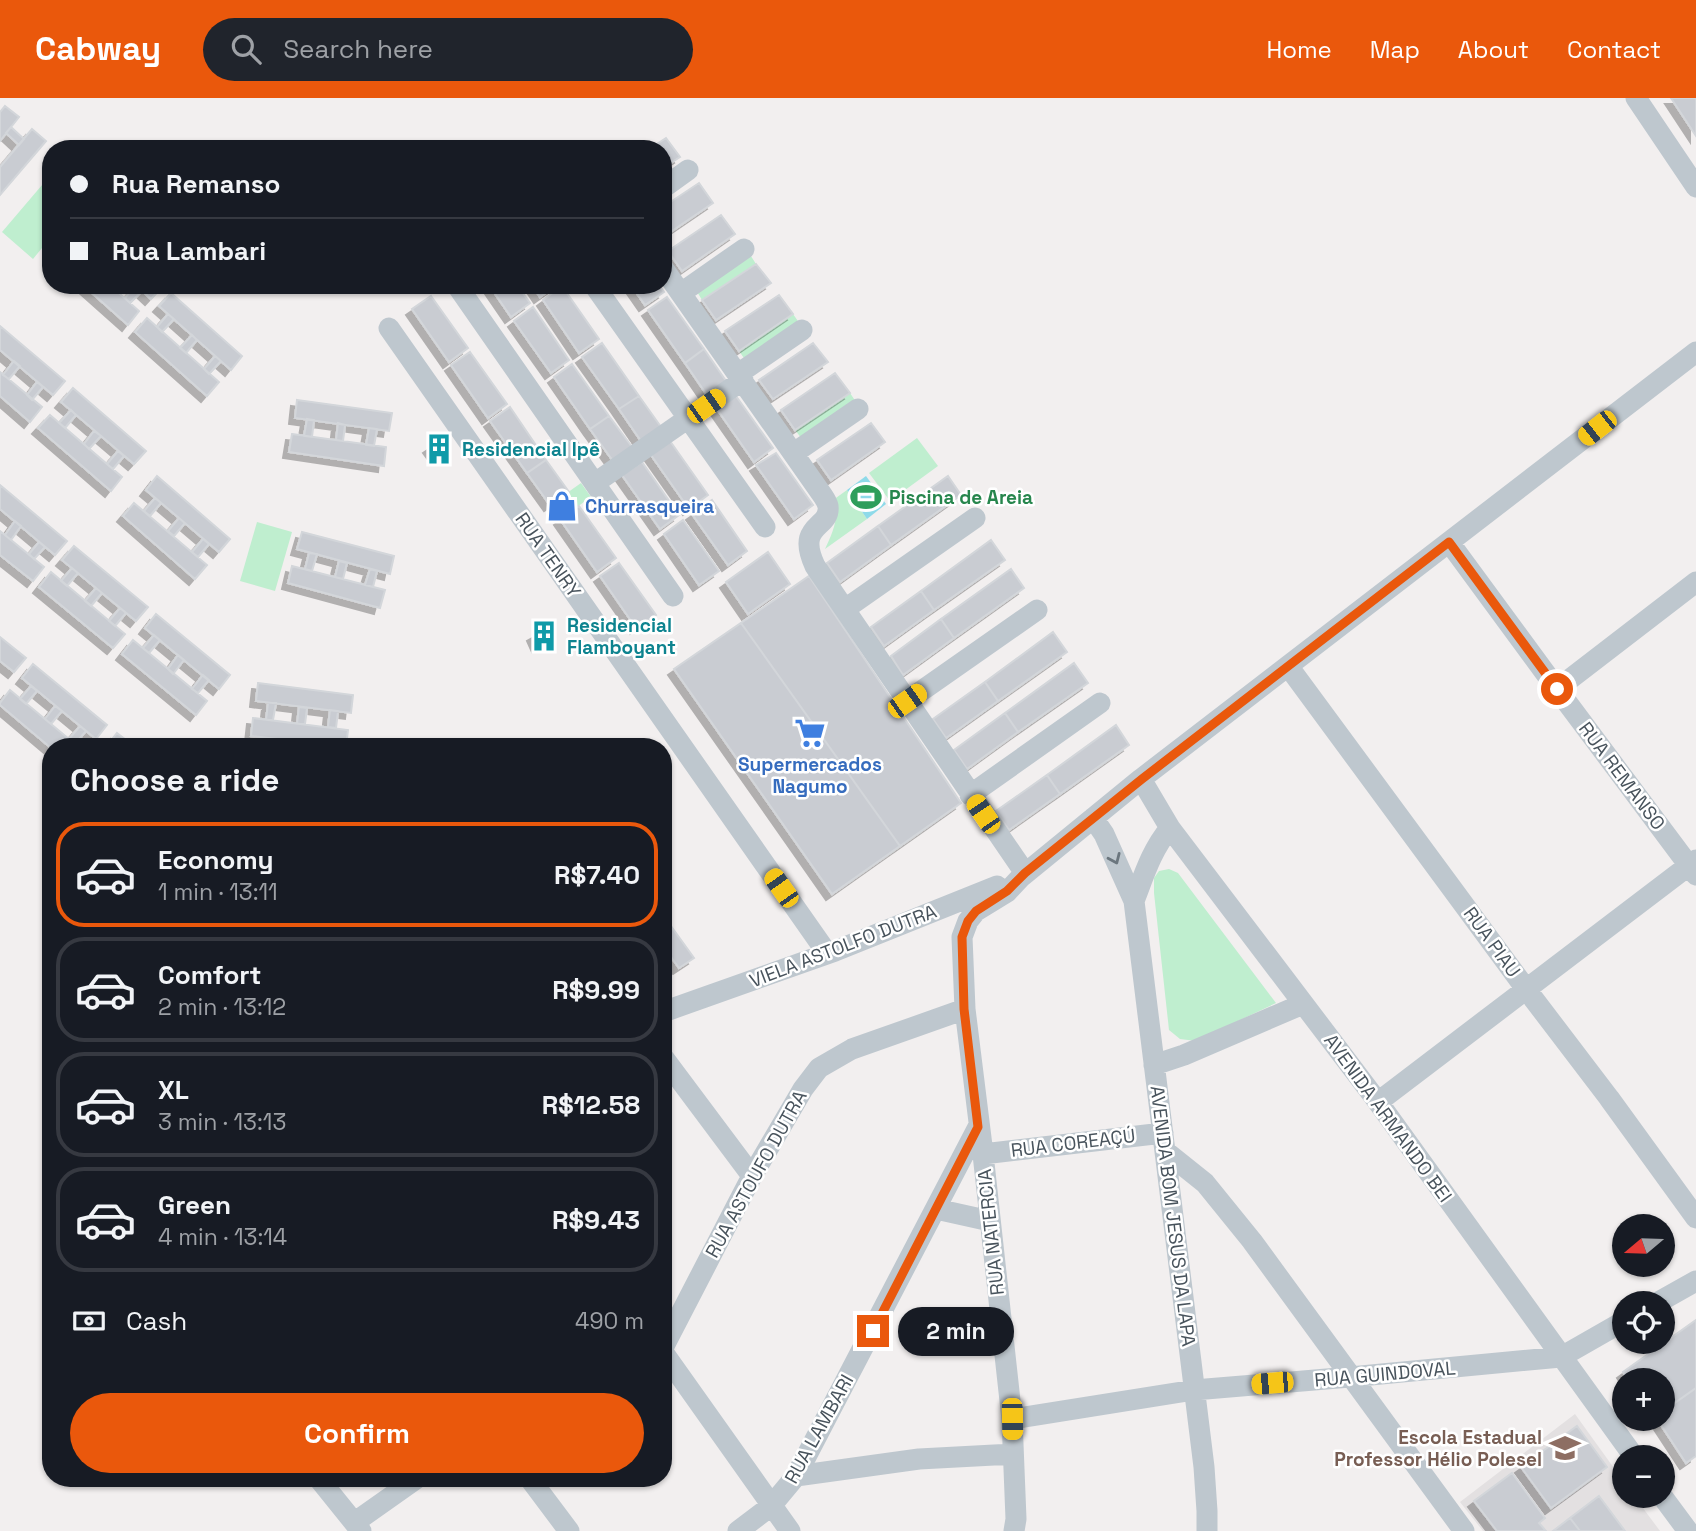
<!DOCTYPE html>
<meta charset="utf-8">
<style>
:root{--surface:#171b24;--page:#20242c;--text:#f1f3f6;--muted:#9ea1a6;--line:#363941;--accent:#ea580c}
body{margin:0;font-family:"Space Grotesk",sans-serif;background:var(--page);color:var(--text);height:100vh;display:flex;flex-direction:column;font-size:26px;white-space:nowrap}
*{box-sizing:border-box;margin:0}
p{font-size:23px;color:var(--muted)}
.icon{flex:none;width:38px;height:38px;fill:none;stroke:currentColor;stroke-width:2;stroke-linecap:round;stroke-linejoin:round}
.map{position:relative;flex:1;overflow:hidden}
.sheet{position:absolute;left:42px;top:640px;width:630px;height:749px;display:flex;flex-direction:column;background:var(--surface);border-radius:28px;box-shadow:0 2px 5px #0004}
.sheet>*{flex:none}
.banner{position:absolute;left:42px;top:42px;width:630px;height:154px;border-radius:28px;box-shadow:0 2px 5px #0004;display:grid;align-content:center;height:154px;padding:0 28px;background:var(--surface)}
.needle{width:46px;rotate:251deg}
.tools{position:absolute;left:1612px;top:1116px;display:grid;gap:14px}
.tools a{display:grid;place-items:center;width:63px;height:63px;border-radius:50%;background:var(--surface);box-shadow:0 2px 5px #0004;font-size:35px}
.end{position:absolute;width:32px;height:32px;margin:-16px;border:9px solid #ea580c;background:#fff;box-shadow:0 0 0 4px #fff}
.from{border-radius:50%}
.bubble{position:absolute;height:49px;border-radius:24px;background:var(--surface);box-shadow:0 2px 5px #0004;font-size:23px;font-weight:700;line-height:49px;text-align:center}
.car{position:absolute;width:21px;height:42px;margin:-21px -10px;border-radius:9px;box-shadow:0 0 5px 2px #0007;background:linear-gradient(#f5c518 24%,#345 0 40%,#f5c518 0 76%,#345 0 86%,#f5c518 0)}
.banner b{display:flex;align-items:center;gap:24px;height:66px;font-size:26px}
.banner b+b{border-top:2px solid var(--line)}
.banner i{width:18px;height:18px;background:var(--text)}
ul{padding:0;list-style:none}
li{display:flex;align-items:center;gap:21px;height:105px;margin:0 14px 10px;padding:0 14px;border:4px solid var(--line);border-radius:28px}
li div{flex:1}
li b{display:block;font-size:26px}
li em{font-style:normal;font-weight:700}
li.current{border-color:var(--accent)}
li>.icon{width:63px;height:63px;stroke-width:1.5}
h2{padding:0 28px;font-size:32px;line-height:84px}
.pay{display:flex;align-items:center;gap:18px;height:77px;padding:0 28px;font-size:26px}
.pay p{margin-inline-start:auto}
.cta{display:flex;gap:14px;margin-top:auto;padding:14px 28px}
.cta a{flex:1;height:80px;border-radius:42px;background:var(--accent);color:#fff;font-size:28px;font-weight:700;line-height:80px;text-align:center}
header{display:flex;align-items:center;gap:42px;box-sizing:border-box;height:98px;padding:0 35px;background:var(--accent);color:#fff}
header strong{font-size:33px}
nav{display:flex;gap:38px;margin-inline-start:auto;font-size:24px}
.search{width:490px;height:63px;background:var(--page);display:flex;align-items:center;gap:18px;box-sizing:border-box;padding:0 24px;border-radius:38px;color:var(--muted);font-size:26px}
.map>svg:first-child{display:block}
</style>
<header>
<strong>Cabway</strong>
<div class="search"><svg class="icon" aria-label="search" viewBox="0 0 24 24"><circle cx="10" cy="10" r="6"/><path d="M15 15l6 6"/></svg>Search here</div>
<nav><a>Home</a><a>Map</a><a>About</a><a>Contact</a></nav>
</header>
<div class="map">
<svg width="1696" height="1433" viewBox="0 0 1696 1433">
<defs>
<filter id="shadow"><feDropShadow dx="-6" dy="6" stdDeviation="0" flood-color="#0004"/></filter>
</defs>
<rect width="100%" height="100%" fill="#f2efef"/>
<path fill="#e3e0e1" d="M1575,1316L1624,1384V1398H1634L1660,1433H1483L1460,1404Z"/>
<path fill="#bfeecf" d="M48,80L51,82V139L33,161L2,134Z
M749,155L756,166L702,202L696,192Z
M793,216L800,226L746,263L739,253Z
M850,295L856,304L802,341L795,332Z
M917,340L938,368L890,403L869,375Z
M581,385L591,399L560,421L550,407Z
M847,392L867,421L825,451C833,434 840,419 833,402Z
M257,424L292,434L275,493L240,483Z
M1169,771L1178,775L1276,905L1196,943L1180,941L1169,932L1154,795V780L1159,773Z"/>
<path fill="#8edae9" d="M866,378L886,406L867,421L847,392Z"/>
<path fill="#c9ccd2" stroke="#d3d6da" stroke-width="2" filter="url(#shadow)" d="M1671,0H1696V38Z
M5,8L19,19L0,43V14Z
M11,29L24,41L19,47L6,35Z
M32,31L46,43L0,97V69Z
M666,40L680,59L663,70V51H649Z
M699,85L713,105L663,139V109Z
M721,117L735,136L682,173L668,153Z
M756,166L771,185L716,222L702,202Z
M83,187H110L139,213L128,227Z
M136,187H163V188L151,201Z
M136,187L142,193L130,205L125,200Z
M489,187H517L530,205L511,219Z
M532,187H557L540,199Z
M631,187H659L664,194L645,207Z
M562,188L599,241L579,255L543,202Z
M171,195L242,258L231,272L159,208Z
M779,197L793,216L739,253L725,233Z
M431,198L468,250L449,264L412,211Z
M667,199L704,251L685,265L648,212Z
M533,209L569,262L551,275L514,223Z
M168,216L174,221L162,234L157,229Z
M147,220L219,284L207,298L135,234Z
M0,228L65,283L53,297L0,252Z
M192,237L197,242L186,255L180,250Z
M602,245L639,298L619,311L582,259Z
M813,245L828,264L773,301L759,282Z
M704,251L726,283L707,297L685,265Z
M470,254L507,306L488,320L451,267Z
M215,258L221,263L209,276L204,271Z
M14,263L20,268L9,281L3,277Z
M572,266L609,318L590,331L554,279Z
M0,274L42,309L30,324L0,298Z
M835,275L850,295L795,332L781,312Z
M37,284L43,289L32,302L27,297Z
M73,290L146,353L134,366L61,304Z
M639,298L661,329L641,343L619,311Z
M736,298L773,350L754,364L717,311Z
M297,302L392,315L389,333L295,320Z
M510,309L546,362L527,375L490,323Z
M71,312L76,317L65,330L59,325Z
M50,317L122,379L111,393L38,330Z
M609,318L632,349L613,363L590,331Z
M307,321L314,322L312,339L304,338Z
M338,325L345,327L343,343L336,342Z
M871,325L885,344L831,382L817,362Z
M369,330L377,331L374,348L366,347Z
M94,333L101,338L89,351L84,346Z
M292,336L386,349L384,368L289,354Z
M441,341L449,352L437,360L429,349Z
M670,343L708,397L689,411L651,357Z
M118,353L124,358L113,371L107,366Z
M776,355L813,407L794,421L756,367Z
M546,362L569,394L550,407L527,375Z
M642,364L679,417L660,431L622,377Z
M157,378L230,441L219,454L146,392Z
M948,378L961,397L891,447L878,428Z
M0,387L67,443L55,457L0,411Z
M155,400L161,405L150,418L144,413Z
M565,400L570,408L559,416L554,408Z
M712,402L747,453L728,467L692,416Z
M134,405L207,467L195,481L123,418Z
M579,408L616,460L597,474L560,421Z
M179,420L185,425L174,438L168,433Z
M683,422L719,473L699,487L664,436Z
M15,423L21,428L11,442L5,437Z
M878,428L891,447L840,484L827,465Z
M0,433L44,469L33,483L0,457Z
M302,434L394,458L390,476L297,451Z
M203,441L209,446L198,459L192,454Z
M991,442L1005,462L934,512L921,493Z
M39,444L45,449L34,461L29,456Z
M74,448L148,509L136,523L62,462Z
M768,454L790,486L748,516L726,484Z
M309,455L317,456L312,473L305,471Z
M339,463L347,465L343,481L335,479Z
M619,465L656,517L636,530L600,478Z
M292,468L385,492L380,510L288,485Z
M72,470L78,475L67,488L61,483Z
M370,471L377,473L373,489L365,487Z
M1011,471L1024,490L954,540L941,521Z
M51,474L125,536L113,550L39,489Z
M809,478L961,705L900,748L741,525Z
M96,490L102,495L91,508L85,503Z
M921,493L934,512L884,548L871,529Z
M120,510L126,515L115,528L109,523Z
M156,516L230,577L219,591L145,530Z
M941,521L954,540L903,577L891,558Z
M741,525L900,748L832,796L674,571Z
M549,528L555,539L538,548L533,537Z
M1053,534L1067,554L998,603L985,584Z
M154,537L160,542L149,555L143,550Z
M0,539L26,560L14,574L0,563Z
M133,542L207,603L196,617L122,556Z
M178,557L184,562L173,576L168,571Z
M1074,565L1088,585L1018,634L1005,615Z
M33,566L107,627L96,641L22,580Z
M203,577L209,582L198,595L192,591Z
M985,584L998,603L946,640L933,621Z
M258,585L353,597L351,615L256,603Z
M31,588L37,593L26,606L20,601Z
M10,592L69,641L79,649L51,650L0,607V605Z
M268,605H276L273,622H266Z
M55,608L62,613L51,626L45,621Z
M299,609L307,610L305,626H297Z
M330,612L338,613L336,630L328,629Z
M1005,615L1018,634L967,671L954,652Z
M253,620L348,632L346,649L251,638Z
M1116,627L1129,647L1060,696L1047,677Z
M80,628L86,633L75,646L69,641Z
M117,635L135,649H106Z
M1047,677L1060,696L1009,732L996,713Z
M663,817L694,860L679,870L663,848Z
M1696,1222V1290L1662,1314V1283H1629L1623,1274Z
M1696,1290V1358L1686,1365L1657,1321H1662V1314Z
M1577,1328L1607,1369L1551,1410L1521,1369Z
M1512,1375L1545,1420L1539,1425L1546,1433H1497L1474,1403Z
M1599,1398L1625,1433H1580L1570,1420Z
M1570,1420L1580,1433H1553Z"/>
<g fill="none" stroke-linecap="round" stroke-linejoin="round">
<path stroke="#bec7ce" stroke-width="21" d="M1636,0L1696,89
M663,90L688,72
M663,170L823,398C825,401 827,404 828,408C831,431 795,425 815,468L1025,775
M594,187L765,429
M458,189L673,498
M681,195L744,151
M389,230L827,855
M738,276L802,232
M794,355L858,311
M595,385L743,282
M1449,444L1557,591L1696,777
M845,511L975,420
M1288,568L1526,891L1609,1000L1696,1120
M1557,591L1696,484
M907,603L1037,512
M1141,681L1170,730L1378,1004L1635,1360
M970,697L1100,605
M1093,720L1104,736L1134,803L1204,1369L1207,1413V1433
M1134,803C1144,777 1152,751 1170,730
M663,914L835,853L997,788
M663,959L752,1078
M1154,967L1184,957L1303,906
M1378,1004L1696,762
M1165,1053L1205,1085L1252,1143L1464,1433
M983,1056L1163,1035
M936,1111L990,1123
M1655,1206L1696,1183
M663,1250L752,1078L803,991L819,970L852,951L965,911
M663,1254L790,1433
M1012,1321L1194,1292L1350,1279L1561,1259L1624,1223
M796,1378L919,1361L1013,1356
M319,1381L361,1433
M530,1381L569,1433
M1662,1398L1688,1433
M355,1424L416,1381
M738,1433L771,1408L796,1378L978,1029
M1014,1433L1016,1421L1012,1321L983,1056L965,911L962,839L968,823L976,813L1007,794L1021,779L1141,681L1696,254"/>
</g>
<defs><path id="oneway-chevron" d="M-2-3.5L2.5 0L-2 3.5" fill="none" stroke-width="1.6" stroke-linecap="round" stroke-linejoin="round" transform="scale(1.75)"/></defs>
<use stroke="#6b767e" href="#oneway-chevron" transform="translate(1115 761) rotate(66)"/>
<g fill="none" stroke-linecap="round" stroke-linejoin="round">
<path stroke="#ea580c" stroke-width="9" d="M873,1233L978,1029L964,911L962,839L968,823L976,813L1007,793L1025,775L1142,681L1449,444L1557,591"/>
</g>
<defs>
<g id="building-bare" transform="scale(2.415)"><path d="M-4-6H4V6H1V3H-1V6H-4ZM-2.5-4.3h1.7v1.8h-1.7ZM.8-4.3h1.7v1.8H.8ZM-2.5-1h1.7V.8h-1.7ZM.8-1h1.7V.8H.8Z" fill="#0f9aa8" stroke="#fff" stroke-width="2.5" paint-order="stroke"/></g>
<g id="stadium-bare" transform="scale(2.415)"><path d="M0-5a6.5 5 0 1 0 0 10a6.5 5 0 1 0 0-10ZM-3.5-1.8h7v3.6h-7Z" fill="#2e9e5b" stroke="#fff" stroke-width="2.5" paint-order="stroke"/></g>
<g id="shop-bare" transform="scale(2.415)"><path d="M-5-2.5h2.3a2.7 3.5 0 0 1 5.4 0H5L5.5 6h-11ZM-1.5-2.5h3a1.5 2.3 0 0 0-3 0Z" fill="#3f7fe0" stroke="#fff" stroke-width="2.5" paint-order="stroke"/></g>
<g id="supermarket-bare" transform="scale(2.415)"><path d="M-6-5.5h2.5l.6 2H6L4.5 2H-2.5L-4.4-4H-6ZM-1.5 3.2a1.3 1.3 0 1 0 .1 0ZM3 3.2a1.3 1.3 0 1 0 .1 0Z" fill="#3f7fe0" stroke="#fff" stroke-width="2.5" paint-order="stroke"/></g>
<g id="school-bare" transform="scale(2.415)"><path d="M0-5L7-2L0 1L-7-2ZM-4 1L0 2.5L4 1V4Q0 6-4 4Z" fill="#8d6e63" stroke="#fff" stroke-width="2.5" paint-order="stroke"/></g>
</defs>
<g fill-rule="evenodd">
<use href="#building-bare" x="439" y="351"/>
<use href="#stadium-bare" x="866" y="399"/>
<use href="#shop-bare" x="562" y="408"/>
<use href="#building-bare" x="544" y="538"/>
<use href="#supermarket-bare" x="810" y="635"/>
<use href="#school-bare" x="1565" y="1350"/>
</g>
<g text-anchor="middle" dominant-baseline="central" stroke-width="5" stroke-linejoin="round" paint-order="stroke">
<g font-size="19" font-weight="bold" fill="#0d838f" stroke="#fff" text-anchor="start">
<text x="462" y="351">Residencial Ipê</text>
<text x="567" y="527">Residencial<tspan x="567" dy="22">Flamboyant</tspan></text>
</g>
<g font-size="19" font-weight="bold" fill="#27864d" stroke="#fff" text-anchor="start">
<text x="889" y="399">Piscina de Areia</text>
</g>
<g font-size="19" font-weight="bold" fill="#366cbe" stroke="#fff" text-anchor="start">
<text x="585" y="408">Churrasqueira</text>
<text x="810" y="666" text-anchor="middle">Supermercados<tspan x="810" dy="22">Nagumo</tspan></text>
</g>
<g font-size="19" fill="#48535c" stroke="#fff">
<text transform="translate(548 457) rotate(55)">RUA TENRY</text>
<text transform="translate(1622 678) rotate(53)">RUA REMANSO</text>
<text transform="translate(1492 844) rotate(54)">RUA PIAU</text>
<text transform="translate(843 848) rotate(-21)">VIELA ASTOLFO DUTRA</text>
<text transform="translate(1388 1020) rotate(54)">AVENIDA ARMANDO BEI</text>
<text transform="translate(1073 1045) rotate(-7)">RUA COREAÇÚ</text>
<text transform="translate(756 1076) rotate(-61)">RUA ASTOUFO DUTRA</text>
<text transform="translate(1173 1118) rotate(83)">AVENIDA BOM JESUS DA LAPA</text>
<text transform="translate(991 1134) rotate(-96)">RUA NATERCIA</text>
<text transform="translate(1385 1276) rotate(-5)">RUA GUINDOVAL</text>
<text transform="translate(819 1331) rotate(-61)">RUA LAMBARI</text>
</g>
<g font-size="19" font-weight="bold" fill="#785e54" stroke="#fff" text-anchor="end">
<text x="1542" y="1339">Escola Estadual<tspan x="1542" dy="22">Professor Hélio Polesel</tspan></text>
</g>
</g>
</svg>
<div class="tools">
<a><svg class="needle" viewBox="-14 -14 28 28"><path d="M0-13l5 13h-10z" fill="#e53935"/><path d="M0 13l5-13h-10z" fill="#9ea1a6"/></svg></a>
<a><svg class="icon" aria-label="locate" viewBox="0 0 24 24"><circle cx="12" cy="12" r="6"/><path d="M12 2v4M12 18v4M2 12h4M18 12h4"/></svg></a>
<a>+</a>
<a>−</a>
</div>
<i class="end from" style="left:1557px;top:591px"></i>
<i class="end" style="left:873px;top:1233px"></i>
<div class="bubble" style="left:898px;top:1209px;width:116px">2 min</div>
<i class="car" style="left:706px;top:308px;rotate:55deg"></i>
<i class="car" style="left:1597px;top:330px;rotate:232deg"></i>
<i class="car" style="left:907px;top:603px;rotate:55deg"></i>
<i class="car" style="left:983px;top:716px;rotate:326deg"></i>
<i class="car" style="left:781px;top:790px;rotate:325deg"></i>
<i class="car" style="left:1272px;top:1285px;rotate:265deg"></i>
<i class="car" style="left:1012px;top:1321px;rotate:179deg"></i>
<div class="banner">
<b><i class="from"></i>Rua Remanso</b>
<b><i></i>Rua Lambari</b>
</div>
<section class="sheet">
<h2>Choose a ride</h2>
<ul>
<li class="current"><svg class="icon" aria-label="car" viewBox="0 0 24 24"><path d="M5 17H2v-5l4-1 3-4h7l3 4 3 1v5h-3M9 17h6M6 11h13"/><circle cx="7" cy="17" r="2"/><circle cx="17" cy="17" r="2"/></svg><div><b>Economy</b><p>1 min · 13:11</p></div><em>R$7.40</em></li>
<li><svg class="icon" aria-label="car" viewBox="0 0 24 24"><path d="M5 17H2v-5l4-1 3-4h7l3 4 3 1v5h-3M9 17h6M6 11h13"/><circle cx="7" cy="17" r="2"/><circle cx="17" cy="17" r="2"/></svg><div><b>Comfort</b><p>2 min · 13:12</p></div><em>R$9.99</em></li>
<li><svg class="icon" aria-label="car" viewBox="0 0 24 24"><path d="M5 17H2v-5l4-1 3-4h7l3 4 3 1v5h-3M9 17h6M6 11h13"/><circle cx="7" cy="17" r="2"/><circle cx="17" cy="17" r="2"/></svg><div><b>XL</b><p>3 min · 13:13</p></div><em>R$12.58</em></li>
<li><svg class="icon" aria-label="car" viewBox="0 0 24 24"><path d="M5 17H2v-5l4-1 3-4h7l3 4 3 1v5h-3M9 17h6M6 11h13"/><circle cx="7" cy="17" r="2"/><circle cx="17" cy="17" r="2"/></svg><div><b>Green</b><p>4 min · 13:14</p></div><em>R$9.43</em></li>
</ul>
<div class="pay"><svg class="icon" aria-label="cash" viewBox="0 0 24 24"><path d="M3 7h18v10H3z"/><circle cx="12" cy="12" r="2"/></svg>Cash<p>490 m</p></div>
<div class="cta"><a>Confirm</a></div>
</section>
</div>
